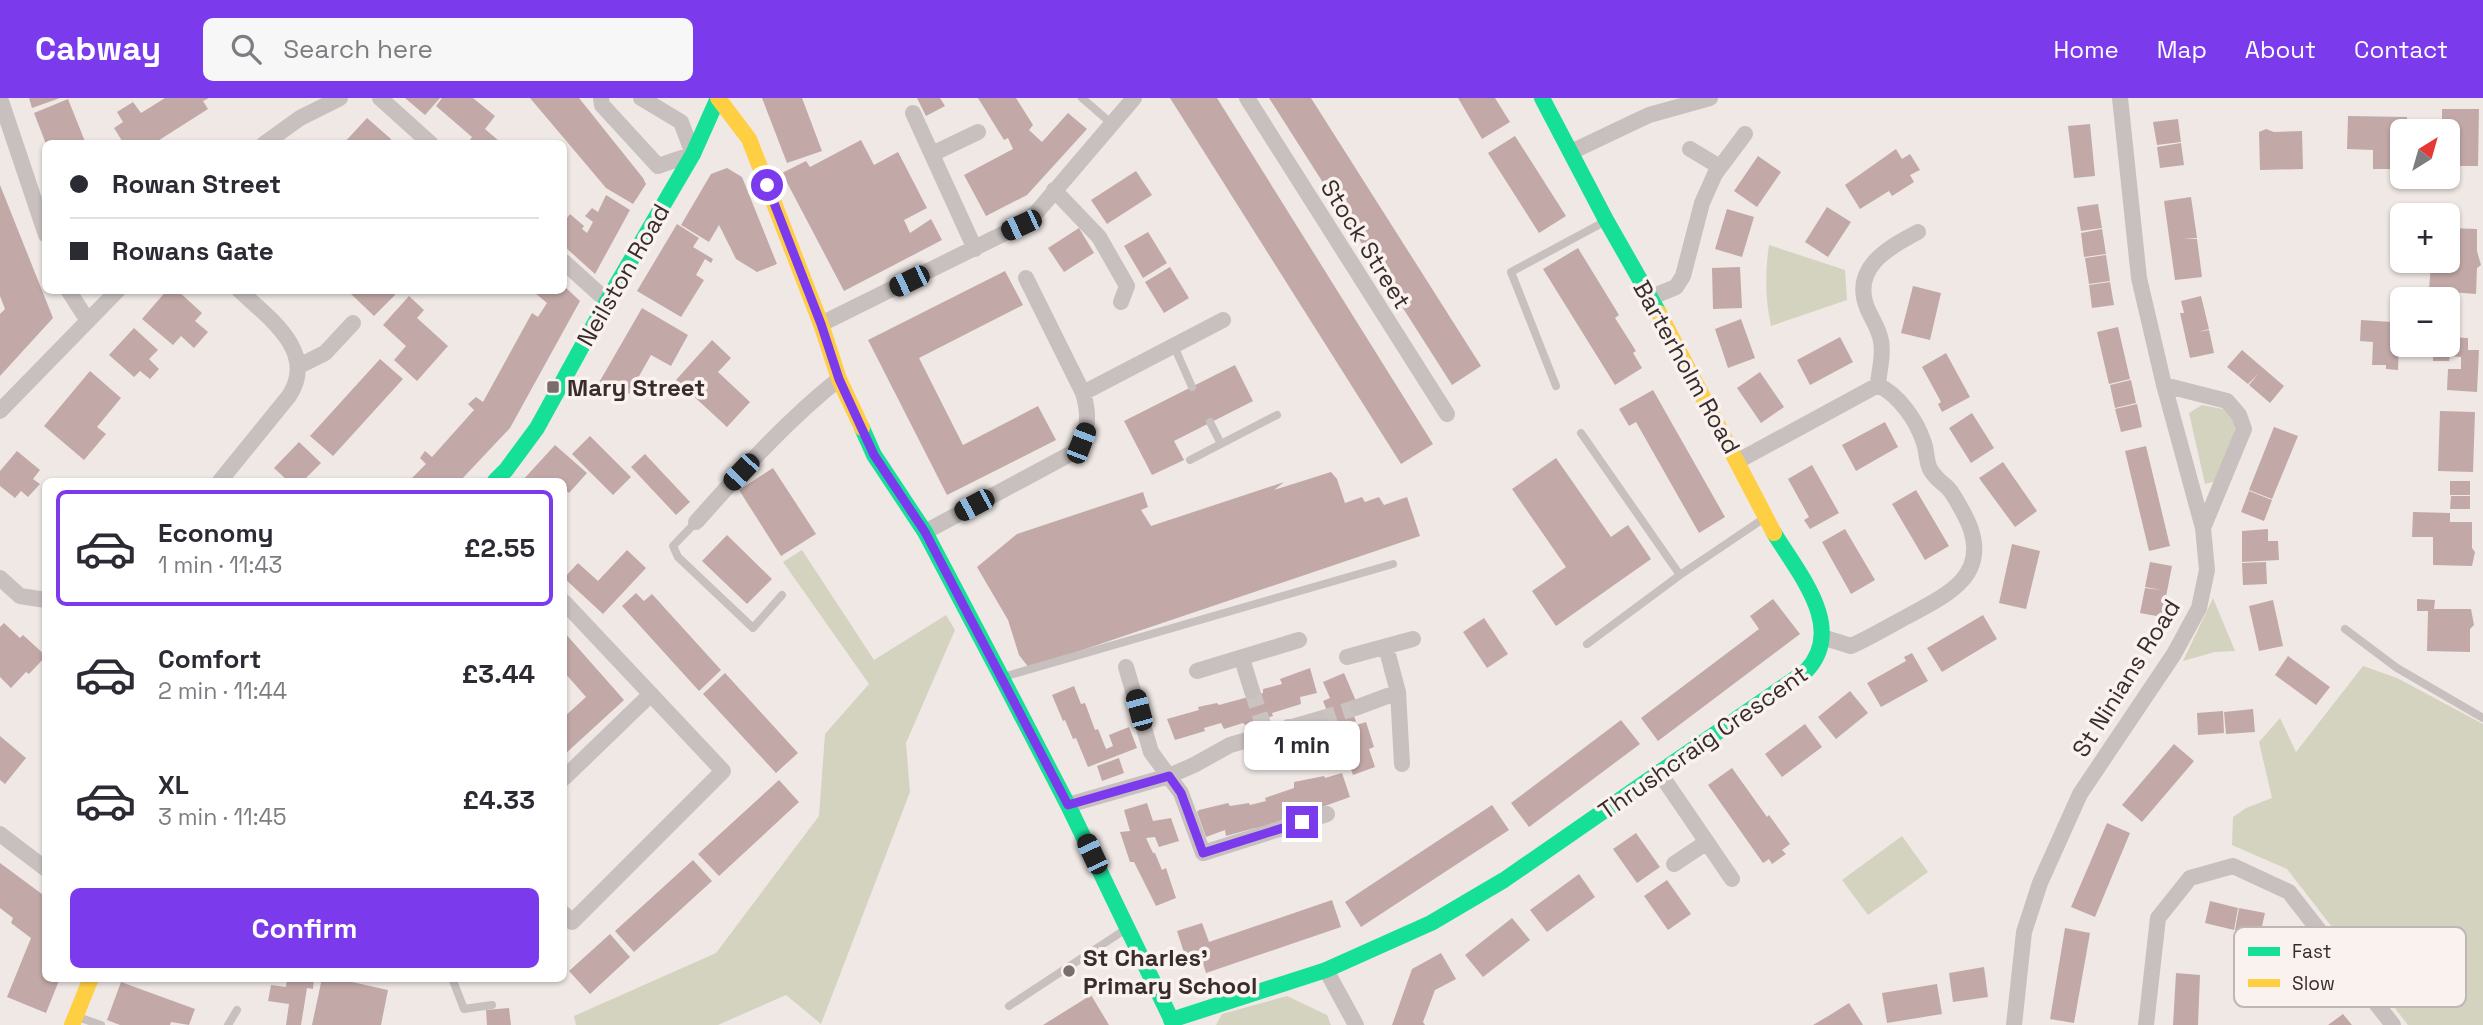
<!DOCTYPE html>
<meta charset="utf-8">
<style>
:root{--surface:#fff;--page:#f7f7f7;--text:#2b2b33;--muted:#7c7c81;--line:#e1e1e2;--accent:#7c3aed}
body{margin:0;font-family:"Space Grotesk",sans-serif;background:var(--page);color:var(--text);height:100vh;display:flex;flex-direction:column;font-size:26px;white-space:nowrap}
*{box-sizing:border-box;margin:0}
p{font-size:23px;color:var(--muted)}
.icon{flex:none;width:38px;height:38px;fill:none;stroke:currentColor;stroke-width:2;stroke-linecap:round;stroke-linejoin:round}
.map{position:relative;flex:1;overflow:hidden}
.panel{position:absolute;left:42px;top:380px;width:525px;height:504px;display:flex;flex-direction:column;background:var(--surface);border-radius:10px;box-shadow:0 2px 5px #0004}
.panel>*{flex:none}
.top-card{position:absolute;left:42px;top:42px;width:525px;height:154px;border-radius:10px;box-shadow:0 2px 5px #0004;display:grid;align-content:center;height:154px;padding:0 28px;background:var(--surface)}
.needle{width:46px;rotate:37deg}
.fabs{position:absolute;left:2390px;top:21px;display:grid;gap:14px}
.fabs a{display:grid;place-items:center;width:70px;height:70px;border-radius:10px;background:var(--surface);box-shadow:0 2px 5px #0004;font-size:35px}
.end{position:absolute;width:32px;height:32px;margin:-16px;border:9px solid #7c3aed;background:#fff;box-shadow:0 0 0 4px #fff}
.from{border-radius:50%}
.bubble{position:absolute;height:49px;border-radius:10px;background:var(--surface);box-shadow:0 2px 5px #0004;font-size:23px;font-weight:800;line-height:49px;text-align:center}
.car{position:absolute;width:21px;height:42px;margin:-21px -10px;border-radius:9px;box-shadow:0 0 5px 2px #0007;background:linear-gradient(#222 24%,#8ab4d8 0 40%,#222 0 76%,#8ab4d8 0 86%,#222 0)}
.top-card b{display:flex;align-items:center;gap:24px;height:66px;font-size:26px}
.top-card b+b{border-top:2px solid var(--line)}
.top-card i{width:18px;height:18px;background:var(--text)}
ul{padding:12px 0 0;list-style:none}
li{display:flex;align-items:center;gap:21px;height:116px;margin:0 14px 10px;padding:0 14px;border:4px solid transparent;border-radius:10px}
li div{flex:1}
li b{display:block;font-size:26px}
li em{font-style:normal;font-weight:800}
li.current{border-color:var(--accent)}
li>.icon{width:63px;height:63px;stroke-width:1.5}
.primary-button{display:flex;gap:14px;margin-top:auto;padding:14px 28px}
.primary-button a{flex:1;height:80px;border-radius:10px;background:var(--accent);color:#fff;font-size:28px;font-weight:800;line-height:80px;text-align:center}
header{display:flex;align-items:center;gap:42px;box-sizing:border-box;height:98px;padding:0 35px;background:var(--accent);color:#fff}
header strong{font-size:33px}
nav{display:flex;gap:38px;margin-inline-start:auto;font-size:24px}
.search{width:490px;height:63px;background:var(--page);display:flex;align-items:center;gap:18px;box-sizing:border-box;padding:0 24px;border-radius:10px;color:var(--muted);font-size:26px}
.map>svg:first-child{display:block}
</style>
<header>
<strong>Cabway</strong>
<div class="search"><svg class="icon" aria-label="search" viewBox="0 0 24 24"><circle cx="10" cy="10" r="6"/><path d="M15 15l6 6"/></svg>Search here</div>
<nav><a>Home</a><a>Map</a><a>About</a><a>Contact</a></nav>
</header>
<div class="map">
<svg width="2483" height="927" viewBox="0 0 2483 927">
<rect width="100%" height="100%" fill="#efe8e5"/>
<path fill="#d4d3c0" d="M1769,147L1845,172L1847,202L1771,228C1765,200 1765,175 1769,147Z
M2202,307L2228,312L2236,326L2231,348L2216,383L2205,386L2189,315Z
M802,452L874,562L946,517L955,532L906,645L910,694L821,926L786,897L718,927H576L574,918L716,855L819,718L825,636L869,586L783,464Z
M2213,500L2235,553L2215,554L2183,563Z
M2363,568L2397,580L2483,626V927H2408L2287,771L2232,747L2233,719L2246,710L2272,700L2259,644L2280,620L2296,654Z
M1902,738L1928,774L1868,817L1842,782Z
M1287,898L1327,917L1331,927H1216L1222,916Z"/>
<path fill="#c2a9a7" d="M29,0H60L32,10Z
M165,0H209L203,3L208,11L153,46H124L114,30L123,24L117,14L133,4L141,15Z
M405,0H440L425,17Z
M442,0H473L495,18L485,31L499,43L497,46H467L472,39L436,8Z
M530,0H579L643,80L646,86L633,106L606,90Z
M762,0H802L822,53L787,65Z
M917,0H940L945,8L926,18Z
M978,0H1016L1033,27L1029,32L1042,44L1068,15L1087,31L1027,97L986,118L964,77L1013,51L1008,40L1004,42Z
M1170,0H1217L1433,346L1401,366Z
M1269,0H1311L1481,268L1452,287Z
M1458,0H1495L1510,24L1482,41Z
M68,1L86,46H46L34,15Z
M2442,11H2479L2478,68H2448V33H2442Z
M2348,18L2407,19V33H2403V71H2373V52L2347,51Z
M367,20L391,41L387,46H343Z
M2178,21L2181,44L2157,47L2153,24Z
M2090,26L2095,78L2074,80L2068,28Z
M2266,31L2274,34L2302,33L2303,71L2260,72L2259,34Z
M1515,38L1566,118L1539,135L1488,55Z
M861,42L874,67L898,54L927,110L904,122L910,135L931,121L942,142L844,193L782,75L806,63L810,69Z
M2181,45L2184,67L2160,70L2157,49Z
M1896,51L1902,61L1910,56L1920,72L1910,77L1914,84L1892,98L1889,93L1860,111L1845,87Z
M1758,58L1781,74L1757,109L1734,93Z
M727,70L742,79L777,166L757,174L736,161L719,127L709,144L681,127L711,76Z
M1136,73L1152,97L1107,126L1091,102Z
M0,87L53,220L0,278V216L5,211L0,198Z
M606,97L630,112L595,176L564,148V124L570,116L584,128L582,131L587,135L593,124L585,118L592,110L598,114Z
M2191,99L2197,140L2183,141H2197L2202,179L2175,182L2164,103Z
M2098,106L2102,130L2081,133L2077,109Z
M1827,109L1851,124L1828,159L1805,144Z
M1727,111L1754,119L1742,159L1715,151Z
M677,126L699,140L693,149L713,161L711,165L705,161L696,177L704,182L681,219L637,193Z
M1079,130L1094,155L1064,174L1048,150Z
M2448,130L2477,131V153L2481,167L2477,170L2476,196L2450,194V201H2428L2431,168H2434V163H2448Z
M2102,131L2106,156L2084,159L2081,135Z
M1148,134L1167,165L1143,180L1124,148Z
M1578,150L1619,217L1615,220L1636,253L1633,255L1642,270L1615,287L1543,171Z
M2106,157L2110,183L2089,186L2085,160Z
M1170,169L1189,200L1164,215L1145,184Z
M1740,169L1742,210L1713,211L1712,170Z
M1005,173L1023,207L919,260L963,347L1038,308L1056,342L947,397L868,242Z
M2110,184L2114,207L2092,210L2089,187Z
M564,188L580,203L510,330L460,383H409L426,366L420,360L425,353L432,359L474,312L468,306L476,299L483,304L532,215L538,219L547,205L534,194L564,192Z
M1913,188L1941,195L1930,242L1901,235Z
M167,192H177L202,215L195,223L208,234L194,250L181,238L173,247L142,221Z
M350,192H391L395,197L374,218L349,194Z
M409,198L424,212L417,220L448,248L417,283L394,262L406,248L383,227Z
M2201,198L2209,231L2198,234L2209,232L2214,255L2190,260L2180,215H2184L2181,203Z
M642,210L688,237L671,268L651,257L629,296L621,291L617,299L597,288Z
M1741,221L1755,260L1728,270L1715,231Z
M2361,222L2392,224L2391,244H2399L2398,272L2386,271V267H2372L2373,244L2360,243Z
M2118,229L2130,281L2109,286L2097,234Z
M134,230L158,252L149,261L159,271L150,281L140,273L134,279L109,257Z
M1840,239L1853,264L1810,287L1797,262Z
M2448,239L2468,240V252H2479L2477,294L2447,292L2448,271H2461V259L2450,258L2449,263H2433L2434,247H2448Z
M712,242L731,260L718,274L750,304L727,329L676,282Z
M2242,252L2284,288L2270,305L2249,287L2258,276L2248,286L2227,269Z
M1946,255L1970,299L1942,314L1938,306L1941,304L1922,269Z
M380,261L403,281L333,358L310,338Z
M1235,267L1253,303L1174,343L1184,362L1152,377L1124,323Z
M90,273L121,300L97,329L106,336L84,362L44,328Z
M1760,274L1784,309L1761,325L1737,290Z
M2131,282L2136,305L2115,310L2110,287Z
M1653,292L1725,419L1699,435L1636,324L1629,328L1619,311Z
M2137,306L2142,329L2121,334L2115,311Z
M2440,313L2475,314L2473,374L2438,373Z
M1972,315L1994,350L1971,365L1949,330Z
M1885,324L1898,349L1856,373L1842,347Z
M2274,329L2298,338L2272,401L2249,392Z
M590,338L631,379L613,397L572,356Z
M299,344L321,365L303,383H288L274,370Z
M555,347L587,375L569,395L564,390V383H522Z
M2146,348L2170,448L2149,453L2125,353Z
M17,353L40,372L33,381L40,386L28,399L21,393L15,400L0,388V373Z
M645,356L690,404L676,417L631,369Z
M1556,360L1611,439L1628,427L1651,461L1556,528L1532,493L1566,469L1512,391Z
M2003,364L2037,413L2015,429L1979,380Z
M1812,367L1839,415L1810,431L1804,422L1809,419L1788,381Z
M773,370L816,436L781,458L739,392Z
M1331,374L1337,381L1345,405L1362,399L1365,404L1379,399L1384,407L1407,399L1420,438L1029,570L1019,557L1008,522L977,469L1017,436L1143,394L1148,409L1141,412L1151,428L1284,384L1274,392Z
M2450,383H2470V397H2450Z
M1916,392L1949,448L1925,462L1892,406Z
M2249,393L2272,402L2264,423L2241,414Z
M2451,398H2470V411H2450Z
M2413,414L2450,415V424H2472V450L2475,454L2472,468L2433,467V439H2412Z
M1845,431L1875,482L1851,496L1822,444Z
M2268,431V443H2278L2279,462L2242,464V433Z
M727,437L772,481L747,506L702,463Z
M2012,446L2040,453L2026,511L1999,505Z
M627,452L646,470L603,516L564,480L578,465L598,483Z
M2150,464L2172,468L2162,519L2140,515L2145,490L2162,492L2145,489Z
M2266,464L2267,486L2243,487L2242,465Z
M636,495L644,503L652,496L721,572L699,593L622,508Z
M1773,501L1800,536L1658,643L1641,620L1759,531L1750,518Z
M2417,501L2435,502L2434,511H2471L2474,527L2470,531V554L2427,553L2428,513H2417Z
M2273,502L2283,548L2259,553L2249,508Z
M1983,517L1997,541L1942,574L1927,550Z
M1484,520L1508,556L1487,570L1463,534Z
M4,525L20,540L23,537L46,558L29,576L26,574L11,590L0,579V529Z
M564,534L624,602L564,657V619L586,599L564,574Z
M1912,555L1928,583L1881,609L1867,585L1906,563L1904,559Z
M2288,558L2330,589L2316,607L2275,577Z
M1310,570L1317,595L1300,599L1301,606L1272,615L1273,618L1245,627L1243,625L1224,631L1221,625L1204,630L1205,633L1175,642L1167,621L1199,612L1198,609L1217,605L1219,607L1263,595V591L1282,586L1280,581Z
M725,575L798,655L776,675L703,596Z
M1344,575L1356,603L1349,606L1356,623L1335,632L1323,603L1330,600L1323,584Z
M1074,588L1081,606L1085,605L1095,632L1098,631L1106,651L1113,648L1109,637L1129,629L1137,650L1088,669L1076,640L1073,641L1065,622L1063,623L1052,597Z
M1850,593L1868,615L1836,641L1818,619Z
M2253,611L2255,634L2226,636L2224,614Z
M2223,613L2224,635L2198,637L2197,615Z
M1621,622L1640,646L1529,729L1511,705Z
M1366,624L1374,649L1369,651L1375,669L1353,677L1343,649L1349,647L1344,631Z
M1805,626L1822,649L1782,679L1765,656Z
M0,638L26,660L5,686L0,682Z
M2174,646L2194,663L2142,724L2122,707Z
M1119,660L1124,675L1102,683L1097,668Z
M1732,670L1767,719L1769,717L1790,746L1782,752L1786,756L1772,766L1769,761L1763,765L1708,687Z
M1342,675L1350,699L1322,709L1320,705L1302,710L1304,714L1289,719L1291,723L1256,732L1255,730L1226,738L1225,732L1206,739L1197,714L1199,712L1228,705L1230,708L1249,705L1250,707L1266,703L1265,700L1294,690V684L1324,678L1325,680Z
M779,682L799,704L719,778L698,756Z
M1147,705L1153,723L1171,720L1179,743L1159,749L1155,739L1146,740L1153,755H1155L1162,772L1166,770L1176,800L1156,808L1134,764H1130L1120,734L1130,733L1124,712Z
M1492,707L1509,732L1361,829L1345,804Z
M2107,725L2130,735L2095,819L2071,809Z
M1636,735L1660,769L1637,785L1613,751Z
M693,762L712,783L634,854L615,833Z
M0,765L46,799V880H60L46,915L7,899L31,840L11,825L13,820L0,810Z
M1579,776L1595,799L1547,834L1530,812Z
M1667,782L1691,816L1668,832L1644,798Z
M1332,802L1341,829L1206,875L1202,862L1188,867L1177,833L1202,825L1209,844Z
M2210,803L2238,810L2234,832L2205,825Z
M2239,810L2265,815L2260,837L2235,832Z
M1512,820L1530,842L1483,879L1465,857Z
M2065,830L2090,835L2074,925L2050,921Z
M610,836L630,859L590,896L569,873Z
M1441,855L1456,881L1435,892L1423,924L1425,927H1392L1412,871Z
M1984,869L1988,899L1953,904L1949,875Z
M2176,875L2200,877L2198,927H2173Z
M287,880H314L313,891L307,890L301,927H286L289,906L268,903L271,887L286,889Z
M322,880H334L388,892L381,927H312Z
M121,884L195,911L189,927L171,924L170,927H120L107,922Z
M1937,886L1942,916L1887,925L1882,895Z
M1091,897L1109,927H1043Z
M1849,905L1863,927H1813L1830,917Z
M509,910L511,927H487L486,912Z
M2343,916L2352,927H2328Z"/>
<g fill="none" stroke-linecap="round" stroke-linejoin="round">
<path stroke="#cbc3c0" stroke-width="16" stroke-dasharray="16 8" stroke-linecap="butt" d="M1252,593L1266,635
M1320,621L1358,609"/>
<path stroke="#c8c0be" stroke-width="8" d="M1082,0L1112,26
M1174,248L1192,289
M1556,288L1511,174L1604,124
M1210,324L1221,346
M1581,335L1680,477L1763,421
M1190,362L1277,317
M696,424L673,448L678,459L753,530L782,497
M2345,531L2397,570L2483,620
M1587,546L1680,477
M1003,579L1393,466
M452,880L464,911L492,907
M1009,908L1126,831
M78,919L101,927
M228,927L237,912"/>
<path stroke="#c8c0be" stroke-width="16" d="M0,0L46,137
M380,0L431,46
M601,0L602,7L658,68L693,56L681,24L641,0
M1247,0L1447,316
M913,15L975,151
M264,46L300,20L340,0
M1690,51L1720,69
M1571,54L1649,17L1710,0
M932,56L978,34
M1054,92L1099,139L1127,188L1121,204
M564,164L607,203
M68,192L88,223
M1649,200L1676,189L1683,178L1702,105L1715,76L1745,36
M821,226L1021,127L1036,115L1134,0
M299,268L325,255L353,225
M2164,287L2227,303L2239,317L2244,331L2203,430
M1083,295L1223,222
M0,313L118,192
M1738,363L1878,287
M220,383L289,298C318,254 269,220 239,192
M696,424C741,374 786,323 839,281
M925,434L1072,355C1089,337 1090,318 1083,295L1026,180
M0,480L20,498L46,502
M564,504L723,673L572,824L564,816
M1825,540L1851,548C1871,539 1889,528 1908,518C1942,499 1987,481 1971,432C1968,422 1955,398 1948,390C1940,383 1935,380 1930,371C1926,362 1927,354 1924,345C1917,323 1899,297 1878,287C1879,272 1884,257 1881,243C1879,231 1873,223 1868,212C1850,171 1887,150 1918,134
M1386,549L1398,594L1402,666
M1347,559L1413,541
M1242,561L1252,593
M1126,569L1151,654L1181,695L1203,755L1327,716
M1197,573L1299,542
M1358,609L1398,594
M1288,629L1298,660
M1659,674L1732,781
M564,680L651,596
M1068,707L1169,678L1194,667L1230,647L1320,621
M0,736L46,771
M1674,766L1707,744
M1326,872L1356,927
M2014,927L2024,834L2040,785L2080,696L2174,556L2199,510L2207,472L2203,430L2164,287L2139,180L2120,0
M2146,927L2158,820L2190,780L2233,768L2289,794L2393,927"/>
<path stroke="#16e098" stroke-width="16" d="M1542,0L1606,122L1659,215
M862,330L874,357L925,434L1002,580L1068,707L1174,927
M495,383L506,372L537,330L607,203L693,56L718,0
M1171,922L1326,872L1431,825L1504,782L1806,573C1847,530 1798,475 1774,435"/>
<path stroke="#ffcf43" stroke-width="16" d="M718,0L749,41L821,226L839,281L862,330
M1659,215L1774,435
M72,927L91,880"/>
</g>
<g fill="none" stroke-linecap="round" stroke-linejoin="round">
<path stroke="#7c3aed" stroke-width="9" d="M767,87L821,226L839,281L874,357L925,434L1068,707L1169,678L1181,695L1203,755L1302,724"/>
</g>
<g fill="#796e6c" stroke="#faf2ee" stroke-width="2.5">
<rect x="546" y="282" width="14" height="14" rx="3.5"/>
<circle cx="1069" cy="873" r="7"/>
</g>
<g text-anchor="middle" dominant-baseline="central" stroke-width="7" stroke-linejoin="round" paint-order="stroke">
<g font-size="24" fill="#392d2b" stroke="#faf2ee">
<text transform="translate(1366 146) rotate(58)">Stock Street</text>
<text transform="translate(623 177) rotate(-60)">Neilston Road</text>
<text transform="translate(1687 269) rotate(61)">Barterholm Road</text>
<text transform="translate(2126 580) rotate(-58)">St Ninians Road</text>
<text transform="translate(1703 644) rotate(-35)">Thrushcraig Crescent</text>
</g>
<g font-size="24" font-weight="bold" fill="#392d2b" stroke="#faf2ee" text-anchor="start">
<text x="567" y="289">Mary Street</text>
<text x="1083" y="859">St Charles'<tspan x="1083" dy="28">Primary School</tspan></text>
</g>
</g>
<rect x="2234" y="829" width="232" height="80" rx="10" fill="#faf2ee" stroke="#c0b7b4" stroke-width="2"/>
<rect x="2248" y="849" width="32" height="9" fill="#16e098"/>
<rect x="2248" y="881" width="32" height="8" fill="#ffcf43"/>
<g font-size="19" fill="#392d2b">
<text x="2292" y="860">Fast</text>
<text x="2292" y="892">Slow</text>
</g>
</svg>
<div class="fabs">
<a><svg class="needle" viewBox="-14 -14 28 28"><path d="M0-13l5 13h-10z" fill="#e53935"/><path d="M0 13l5-13h-10z" fill="#7c7c81"/></svg></a>
<a>+</a>
<a>−</a>
</div>
<i class="end from" style="left:767px;top:87px"></i>
<i class="end" style="left:1302px;top:724px"></i>
<div class="bubble" style="left:1244px;top:623px;width:116px">1 min</div>
<i class="car" style="left:1021px;top:127px;rotate:245deg"></i>
<i class="car" style="left:909px;top:183px;rotate:244deg"></i>
<i class="car" style="left:1081px;top:345px;rotate:21deg"></i>
<i class="car" style="left:741px;top:374px;rotate:223deg"></i>
<i class="car" style="left:974px;top:407px;rotate:242deg"></i>
<i class="car" style="left:1139px;top:612px;rotate:345deg"></i>
<i class="car" style="left:1092px;top:756px;rotate:335deg"></i>
<div class="top-card">
<b><i class="from"></i>Rowan Street</b>
<b><i></i>Rowans Gate</b>
</div>
<section class="panel">
<ul>
<li class="current"><svg class="icon" aria-label="car" viewBox="0 0 24 24"><path d="M5 17H2v-5l4-1 3-4h7l3 4 3 1v5h-3M9 17h6M6 11h13"/><circle cx="7" cy="17" r="2"/><circle cx="17" cy="17" r="2"/></svg><div><b>Economy</b><p>1 min · 11:43</p></div><em>£2.55</em></li>
<li><svg class="icon" aria-label="car" viewBox="0 0 24 24"><path d="M5 17H2v-5l4-1 3-4h7l3 4 3 1v5h-3M9 17h6M6 11h13"/><circle cx="7" cy="17" r="2"/><circle cx="17" cy="17" r="2"/></svg><div><b>Comfort</b><p>2 min · 11:44</p></div><em>£3.44</em></li>
<li><svg class="icon" aria-label="car" viewBox="0 0 24 24"><path d="M5 17H2v-5l4-1 3-4h7l3 4 3 1v5h-3M9 17h6M6 11h13"/><circle cx="7" cy="17" r="2"/><circle cx="17" cy="17" r="2"/></svg><div><b>XL</b><p>3 min · 11:45</p></div><em>£4.33</em></li>
</ul>
<div class="primary-button"><a>Confirm</a></div>
</section>
</div>
